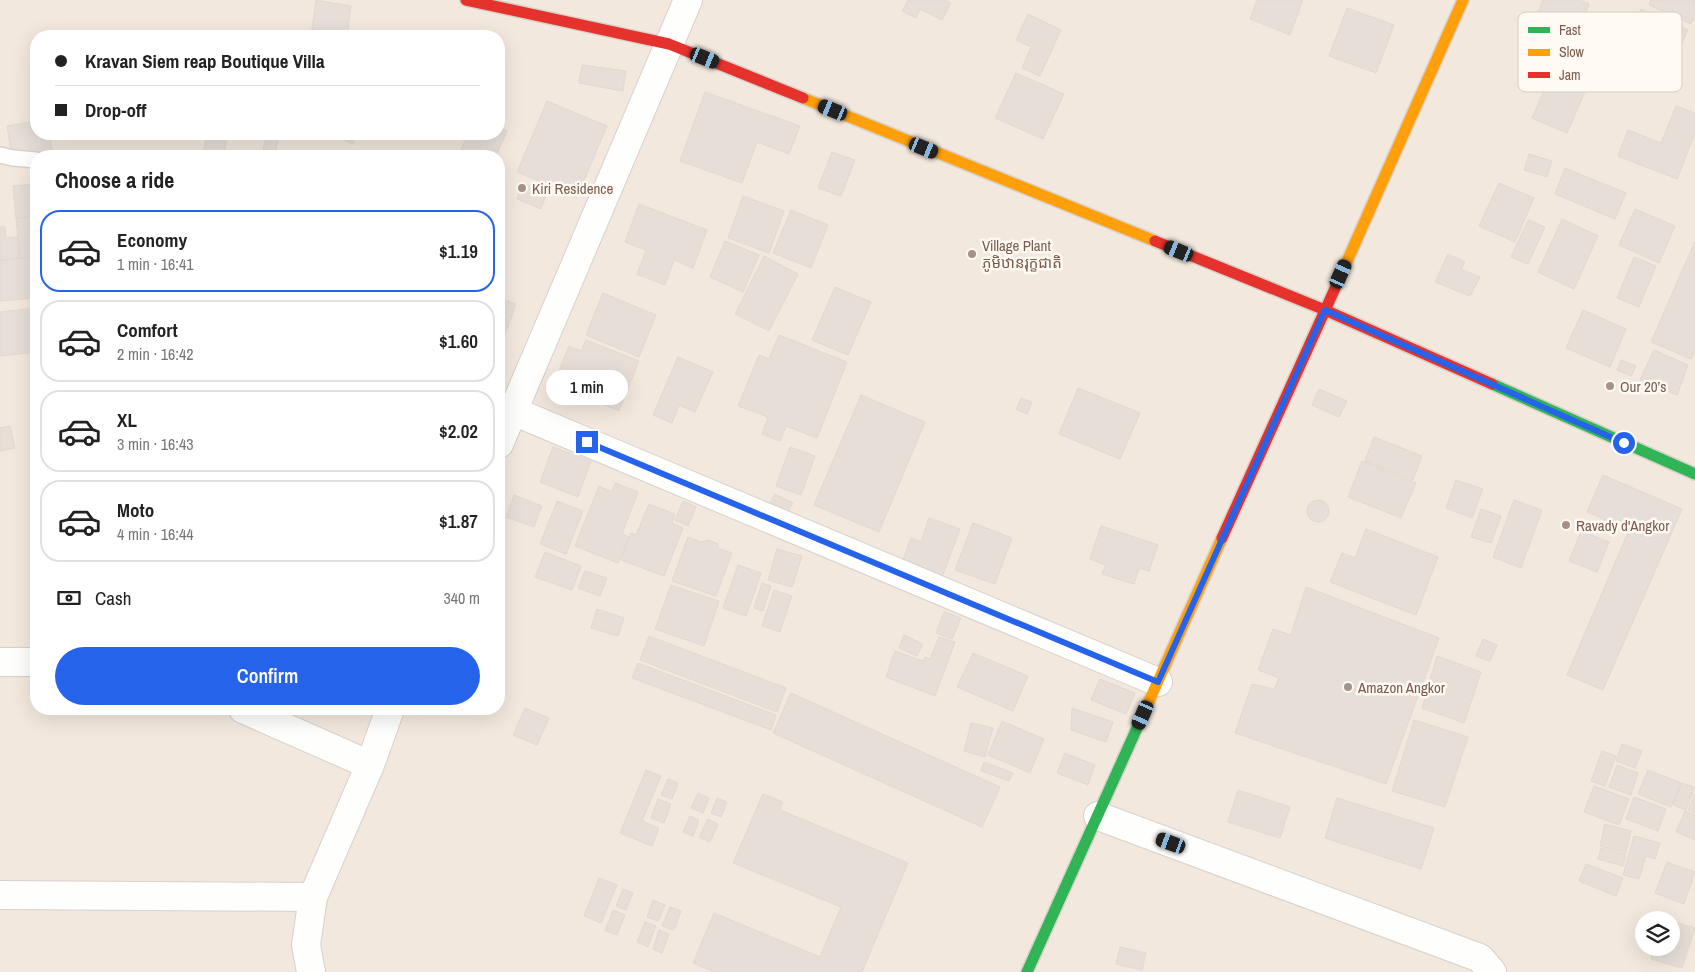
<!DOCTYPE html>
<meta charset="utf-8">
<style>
:root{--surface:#fff;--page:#f2f2f2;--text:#222;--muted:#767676;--line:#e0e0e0;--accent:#2563eb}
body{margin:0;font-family:"Archivo Narrow","Noto Sans Khmer",sans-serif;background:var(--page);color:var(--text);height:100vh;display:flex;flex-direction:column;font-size:19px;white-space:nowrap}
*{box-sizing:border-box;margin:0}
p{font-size:16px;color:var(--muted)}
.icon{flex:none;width:28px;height:28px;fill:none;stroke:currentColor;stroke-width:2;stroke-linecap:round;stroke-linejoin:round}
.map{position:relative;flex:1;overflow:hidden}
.panel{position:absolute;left:30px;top:150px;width:475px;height:565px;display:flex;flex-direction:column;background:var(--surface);border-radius:20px;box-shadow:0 5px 20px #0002}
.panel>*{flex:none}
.guide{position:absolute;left:30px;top:30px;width:475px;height:110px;border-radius:20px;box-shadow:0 5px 20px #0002;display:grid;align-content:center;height:110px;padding:0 25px;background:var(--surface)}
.fabs{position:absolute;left:1635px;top:911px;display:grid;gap:10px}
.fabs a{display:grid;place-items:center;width:45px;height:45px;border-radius:50%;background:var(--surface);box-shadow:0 5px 20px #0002;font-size:25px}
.end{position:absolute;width:22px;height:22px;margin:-11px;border:6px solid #2563eb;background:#fff;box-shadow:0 0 0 2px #fff}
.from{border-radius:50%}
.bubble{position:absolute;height:35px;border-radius:18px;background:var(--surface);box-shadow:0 5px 20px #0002;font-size:16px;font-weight:600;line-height:35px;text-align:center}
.car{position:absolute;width:15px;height:30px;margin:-15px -8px;border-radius:6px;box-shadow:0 0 4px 1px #0007;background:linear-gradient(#222 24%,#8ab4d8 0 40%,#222 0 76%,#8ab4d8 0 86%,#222 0)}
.guide b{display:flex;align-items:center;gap:18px;height:48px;font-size:19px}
.guide b+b{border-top:1px solid var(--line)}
.guide i{width:12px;height:12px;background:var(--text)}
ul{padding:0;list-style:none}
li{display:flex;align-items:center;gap:15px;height:82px;margin:0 10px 8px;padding:0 15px;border:2px solid var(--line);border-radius:20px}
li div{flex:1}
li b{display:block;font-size:19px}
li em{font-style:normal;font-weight:600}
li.current{border-color:var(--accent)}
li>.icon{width:45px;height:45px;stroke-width:1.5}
h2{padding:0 25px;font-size:22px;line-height:60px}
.pay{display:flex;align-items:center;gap:12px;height:55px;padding:0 25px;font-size:19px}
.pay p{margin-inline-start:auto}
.cta{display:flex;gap:10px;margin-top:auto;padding:10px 25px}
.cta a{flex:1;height:58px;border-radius:30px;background:var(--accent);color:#fff;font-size:20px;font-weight:600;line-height:58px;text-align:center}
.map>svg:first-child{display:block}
</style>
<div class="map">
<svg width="1695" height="972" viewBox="0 0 1695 972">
<rect width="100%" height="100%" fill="#f9f5f0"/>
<path fill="#f2e8de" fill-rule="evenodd" d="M0,0H1695V972H0ZM36,36H499V134H36ZM36,156H499V709H36ZM1644,920H1671V948H1644Z"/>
<path fill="#e6ded7" stroke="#e2d8d2" d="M316,0L351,6L347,36H311Z
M908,0H944L951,3L942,20L920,9L916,18L902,11Z
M1257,0H1303L1290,35L1250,19Z
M1543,0H1580L1589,4L1577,32L1537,15Z
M1651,0H1695V15L1691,24L1649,5Z
M1347,8L1394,25L1376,73L1329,56Z
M1641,9L1688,30L1671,67L1625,47Z
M1028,14L1061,30L1040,76L1022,68L1031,47L1016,40Z
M1567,39L1601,55L1567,133L1532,118Z
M582,65L626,71L623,91L579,83Z
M1016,73L1064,94L1043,139L995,118Z
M705,92L800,126L789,154L757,142L742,183L680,161Z
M547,101L607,126L577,197L517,172Z
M1676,106L1695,113V133L1677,179L1618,156L1628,130L1661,143Z
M36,121V134H49L52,150L12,157L7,126Z
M499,127L507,131L496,156H458L468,134H499Z
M207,134H228L223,156H203Z
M267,134H280L275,152L263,149Z
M330,134H358L353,144Z
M832,152L855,160L841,196L818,188Z
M1529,154L1552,161L1547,177L1524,170Z
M1565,168L1626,193L1615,219L1555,194Z
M523,183L547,193L541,209L517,199Z
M1499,183L1534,198L1515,242L1479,226Z
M34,184L36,216L16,218L13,186Z
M743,196L784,211L769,253L728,238Z
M639,204L707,230L693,268L674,260L665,285L637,274L646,250L625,242Z
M1635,209L1675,226L1659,263L1619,245Z
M791,210L828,225L811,268L773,253Z
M36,216V257L20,258L16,218Z
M1562,219L1598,236L1574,289L1538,272Z
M1528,220L1545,227L1528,264L1511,257Z
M0,227H5L6,238L18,237L20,258L0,260Z
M725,241L759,255L743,292L710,277Z
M1695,241V350L1691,359L1651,342Z
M1448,254L1465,262L1461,269L1480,277L1470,296L1435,282Z
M764,256L798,274L769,331L735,314Z
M36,257V298L0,301V260Z
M1634,257L1656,266L1639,307L1617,298Z
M835,287L871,302L848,355L812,340Z
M603,293L656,315L639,357L586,335Z
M499,298L516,304L502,343L499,342Z
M36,308V352L0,356V312Z
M1583,310L1626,329L1610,367L1566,348Z
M779,335L847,362L817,438L786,426L780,441L762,434L768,417L738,406L759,355L769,359Z
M586,340L639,361L619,411L554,384L569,346L581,351Z
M1654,350L1688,365L1677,395L1640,380Z
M678,357L713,372L695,412L679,405L672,423L653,415Z
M1621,360L1636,366L1631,376L1617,370Z
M1078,388L1140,413L1120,459L1059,434Z
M1319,389L1347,401L1339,417L1312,405Z
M861,395L925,422L879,532L814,505Z
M1021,398L1032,402L1027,414L1016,409Z
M10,426L15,448L0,451V428Z
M1374,437L1422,456L1413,480L1365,461Z
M553,447L591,461L578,497L540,482Z
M790,447L815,456L801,495L776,486Z
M1362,461L1416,483L1401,518L1348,497Z
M1603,475L1682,509L1603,690L1567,675L1629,530L1587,512Z
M1456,480L1483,489L1472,518L1446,508Z
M615,483L638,492L622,534L629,537L618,563L575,546L599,486L612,492Z
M775,494L793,503L786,516L768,507Z
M514,495L542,506L534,527L506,517Z
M1514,500L1542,510L1521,568L1493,557Z
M1307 511a11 11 0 1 1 22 0a11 11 0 1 1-22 0Z
M557,501L583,511L566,554L540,544Z
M683,501L696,507L688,526L675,520Z
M649,504L675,514L672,523L683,528L664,576L621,560L631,533L636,535Z
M1481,509L1501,516L1491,543L1471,537Z
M929,518L960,529L942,577L902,562L911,538L921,542Z
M973,523L1012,538L995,584L955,570Z
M1101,526L1158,545L1149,571L1139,568L1134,584L1102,574L1106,565L1090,559Z
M1366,529L1438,557L1416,615L1330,582L1342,553L1355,558Z
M1581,531L1609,542L1597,572L1569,561Z
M688,537L701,542L709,540L718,544V548L732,553L716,596L672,581Z
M777,549L802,556L792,587L768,580Z
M545,552L581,566L572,590L535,577Z
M738,565L761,573L746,616L723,608Z
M585,571L607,578L600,596L578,588Z
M762,583L771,586L763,611L754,608Z
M671,585L719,601L704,646L655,629Z
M1306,587L1439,638L1386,784L1235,733L1252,684L1274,689L1279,678L1258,670L1273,629L1291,635Z
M774,590L792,596L780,632L762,626Z
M597,609L624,618L618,636L591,628Z
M944,612L961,618L952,639L936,633Z
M904,635L923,644L917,656L899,648Z
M649,636L786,688L777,712L640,660Z
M939,637L955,642L935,696L886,677L895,651L923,661L925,657L930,659Z
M1483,639L1497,645L1490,661L1476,656Z
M973,653L1028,676L1013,711L957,687Z
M1437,656L1481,672L1464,723L1422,708Z
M638,663L776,715L771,730L632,678Z
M1100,679L1135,693L1126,714L1091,700Z
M791,693L1000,787L982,827L773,733Z
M525,708L549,718L537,745L513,735Z
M1072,708L1113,722L1106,742L1071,730Z
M1414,720L1468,737L1445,807L1392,791Z
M1002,721L1044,739L1030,773L988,755Z
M971,723L993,728L985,757L964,751Z
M1622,744L1642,751L1635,768L1616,761Z
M1602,751L1616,756L1605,786L1591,781Z
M1065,753L1095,765L1088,785L1057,773Z
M984,762L1013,773L1009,781L981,771Z
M1617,765L1638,773L1631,795L1609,787Z
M646,770L661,776L642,821L659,828L652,846L620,833Z
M1648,770L1681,783L1671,807L1638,794Z
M668,779L678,783L672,799L661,795Z
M1682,783L1695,787L1686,810L1673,805Z
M1594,786L1629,799L1619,825L1584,812Z
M1238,790L1290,807L1280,838L1228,822Z
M698,793L709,798L703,813L691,808Z
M1695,793V813L1688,810Z
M763,794L783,802L780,810L908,863L862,972H714L693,963L714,913L820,957L841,907L733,863Z
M1634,797L1666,809L1658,831L1626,819Z
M717,798L727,802L721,817L711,813Z
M1337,798L1434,828L1421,869L1325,838Z
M658,799L671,804L664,823L651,818Z
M1685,811L1695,815V840L1676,832Z
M690,816L699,820L693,836L683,832Z
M708,819L718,824L710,842L699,837Z
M1605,824L1631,831L1626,852L1600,846Z
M1634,836L1660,843L1655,859L1646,856L1639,879L1623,875Z
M1601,848L1626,854L1623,866L1598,859Z
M1667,862L1695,872L1684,904L1655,893Z
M1586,864L1623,878L1616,896L1579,881Z
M599,878L617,885L601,923L584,916Z
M623,889L633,893L626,910L616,906Z
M653,900L665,905L658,921L647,917Z
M670,907L681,911L674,930L662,926Z
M613,910L625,915L617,935L605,931Z
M1671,921L1695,928L1682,968L1651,959L1655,948H1671Z
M645,922L656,926L648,947L637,942Z
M659,930L669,934L662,953L653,949Z
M1120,947L1146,953L1142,970L1116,964Z"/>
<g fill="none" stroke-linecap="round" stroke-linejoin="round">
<g stroke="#d7d1cb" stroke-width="18">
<path id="lane" d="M0,155L13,158L36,160"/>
</g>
<g stroke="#d7d1cb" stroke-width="30">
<path id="street" d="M513,411L1158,682
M499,444L688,0
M0,662H36
M243,709L370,765
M1098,816L1480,958L1492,972
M0,895L313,897
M311,972L306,945L313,897L370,765L390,709"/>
</g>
<g stroke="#d9d2cb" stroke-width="14">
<path id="fast" d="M1492,384L1695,474
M1027,972L1142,717"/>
</g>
<g stroke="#d9d2cb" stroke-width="14">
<path id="slow" d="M803,98L1155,241
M1337,284L1463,0
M1142,717L1222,538"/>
</g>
<g stroke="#d9d2cb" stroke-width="14">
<path id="jam" d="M466,0L669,44L803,98
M1155,241L1325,310L1492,384
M1222,538L1337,284"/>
</g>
<use href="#lane" stroke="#fefefd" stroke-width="15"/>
<use href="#street" stroke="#fefefd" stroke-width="28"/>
<use href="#fast" stroke="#30b455" stroke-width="11"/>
<use href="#slow" stroke="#ff9f0a" stroke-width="11"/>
<use href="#jam" stroke="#e5322d" stroke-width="11"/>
</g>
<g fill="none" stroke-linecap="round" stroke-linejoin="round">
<path stroke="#2563eb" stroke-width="6" d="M587,442L1158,682L1325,310L1624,443"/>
</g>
<g fill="#a69286" stroke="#fffaf3" stroke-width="2">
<circle cx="522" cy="188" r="5"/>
<circle cx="972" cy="254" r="5"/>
<circle cx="1610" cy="386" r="5"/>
<circle cx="1566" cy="525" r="5"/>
<circle cx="1348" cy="687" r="5"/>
</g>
<g text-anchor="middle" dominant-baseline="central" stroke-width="5" stroke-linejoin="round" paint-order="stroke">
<g font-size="15" fill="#7a5c4d" stroke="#fffaf3" text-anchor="start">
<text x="532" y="188">Kiri Residence</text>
<text x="982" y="245">Village Plant<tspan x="982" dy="17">ភូមិឋានរុក្ខជាតិ</tspan></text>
<text x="1620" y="386">Our 20’s</text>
<text x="1576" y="525">Ravady d'Angkor</text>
<text x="1358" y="687">Amazon Angkor</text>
</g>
</g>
<rect x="1518" y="12" width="164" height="80" rx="8" fill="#fffaf3" stroke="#d7cbc1" stroke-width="1"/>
<rect x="1528" y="27" width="22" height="6" fill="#30b455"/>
<rect x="1528" y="49" width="22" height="7" fill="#ff9f0a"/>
<rect x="1528" y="72" width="22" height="6" fill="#e5322d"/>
<g font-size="14" fill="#7a5c4d">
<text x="1559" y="35">Fast</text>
<text x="1559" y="57">Slow</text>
<text x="1559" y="80">Jam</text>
</g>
</svg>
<div class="fabs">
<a><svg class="icon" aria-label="layers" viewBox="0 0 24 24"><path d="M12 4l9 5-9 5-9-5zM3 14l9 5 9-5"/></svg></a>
</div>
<i class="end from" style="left:1624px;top:443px"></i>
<i class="end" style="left:587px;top:442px"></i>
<div class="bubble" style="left:546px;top:370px;width:82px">1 min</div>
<i class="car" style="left:705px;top:58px;rotate:112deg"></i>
<i class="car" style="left:833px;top:110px;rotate:292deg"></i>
<i class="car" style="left:924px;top:148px;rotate:112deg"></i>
<i class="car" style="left:1179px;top:251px;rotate:292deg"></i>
<i class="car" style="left:1341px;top:274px;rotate:24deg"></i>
<i class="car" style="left:1143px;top:715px;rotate:204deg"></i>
<i class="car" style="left:1171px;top:843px;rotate:290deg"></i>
<div class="guide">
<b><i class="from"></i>Kravan Siem reap Boutique Villa</b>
<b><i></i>Drop-off</b>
</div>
<section class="panel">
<h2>Choose a ride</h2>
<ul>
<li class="current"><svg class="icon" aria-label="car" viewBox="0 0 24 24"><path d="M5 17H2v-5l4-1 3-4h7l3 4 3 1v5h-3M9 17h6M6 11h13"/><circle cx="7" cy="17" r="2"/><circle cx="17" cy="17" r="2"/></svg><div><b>Economy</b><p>1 min · 16:41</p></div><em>$1.19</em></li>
<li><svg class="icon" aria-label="car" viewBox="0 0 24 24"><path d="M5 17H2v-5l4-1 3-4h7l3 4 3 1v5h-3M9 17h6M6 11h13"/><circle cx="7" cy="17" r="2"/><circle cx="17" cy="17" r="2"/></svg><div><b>Comfort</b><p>2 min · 16:42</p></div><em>$1.60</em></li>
<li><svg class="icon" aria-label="car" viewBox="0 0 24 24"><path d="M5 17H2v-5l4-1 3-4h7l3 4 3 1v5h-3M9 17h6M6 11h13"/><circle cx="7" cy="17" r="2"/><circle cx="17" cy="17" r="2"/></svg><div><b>XL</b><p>3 min · 16:43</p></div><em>$2.02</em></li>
<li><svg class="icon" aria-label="car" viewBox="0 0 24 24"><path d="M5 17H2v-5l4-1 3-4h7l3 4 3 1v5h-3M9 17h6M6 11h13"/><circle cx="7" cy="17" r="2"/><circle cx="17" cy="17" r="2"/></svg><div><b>Moto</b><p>4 min · 16:44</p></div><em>$1.87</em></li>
</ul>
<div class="pay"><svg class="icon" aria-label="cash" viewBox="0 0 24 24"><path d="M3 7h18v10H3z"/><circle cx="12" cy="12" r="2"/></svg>Cash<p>340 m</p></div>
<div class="cta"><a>Confirm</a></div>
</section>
</div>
